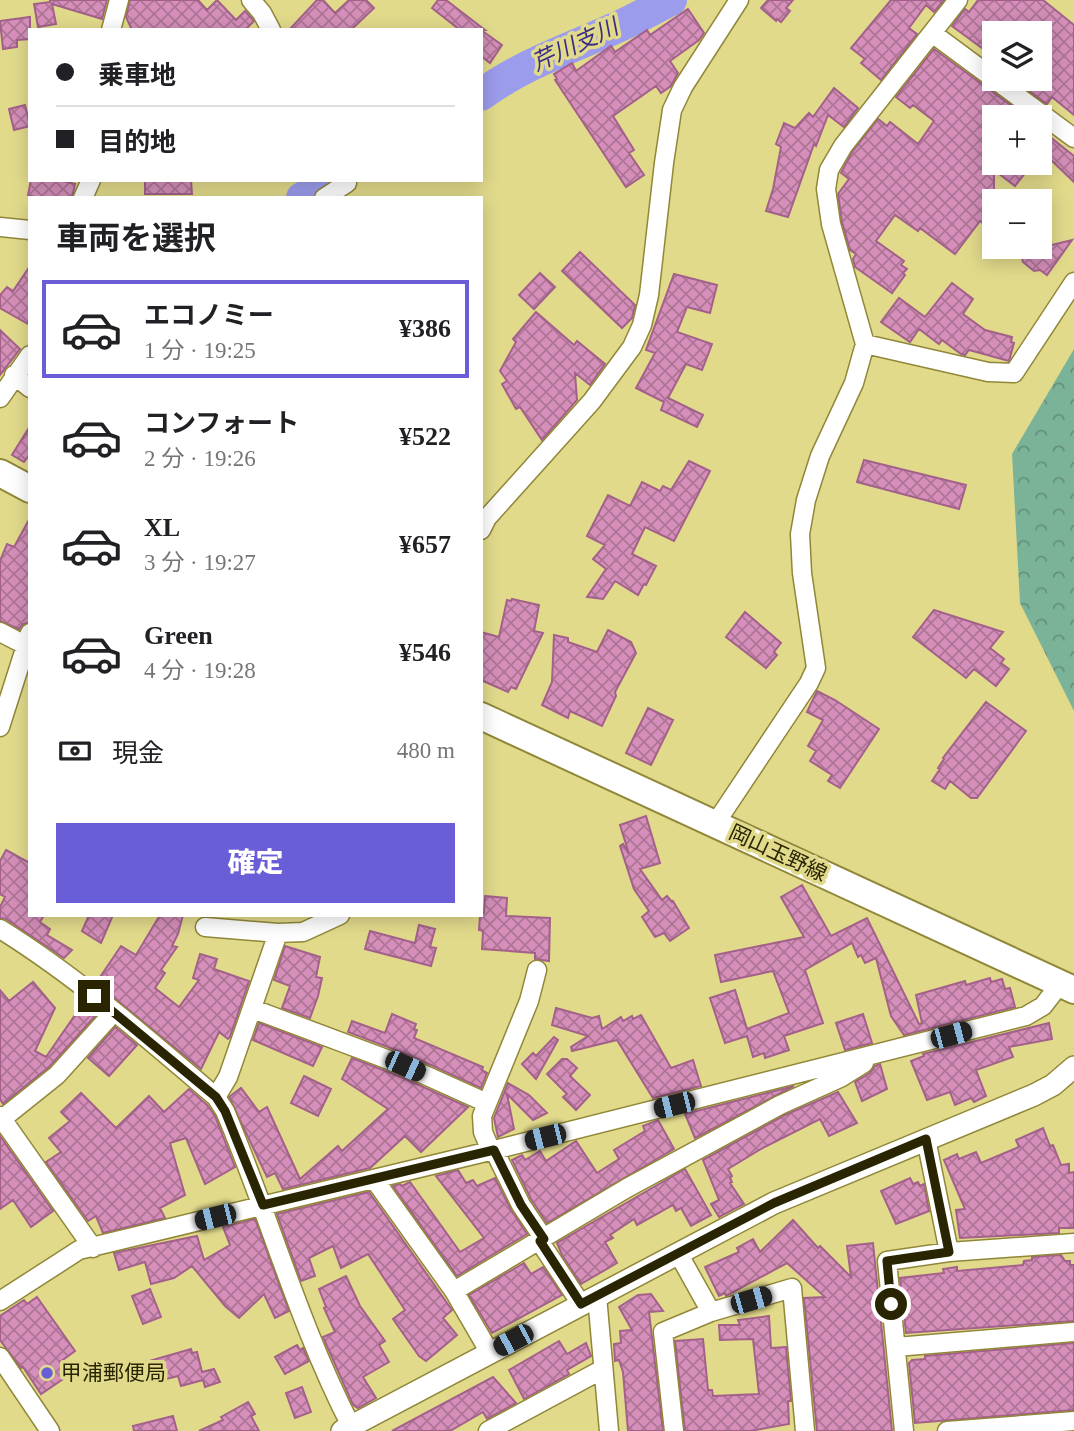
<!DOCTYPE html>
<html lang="ja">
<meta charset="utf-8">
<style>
:root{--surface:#fff;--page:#f2f2f2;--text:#202124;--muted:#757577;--line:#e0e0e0;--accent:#695ed7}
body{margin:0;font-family:"Times New Roman","Noto Sans JP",serif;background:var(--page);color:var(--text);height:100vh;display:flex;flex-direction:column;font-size:26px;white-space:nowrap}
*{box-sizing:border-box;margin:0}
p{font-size:23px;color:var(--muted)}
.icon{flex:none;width:38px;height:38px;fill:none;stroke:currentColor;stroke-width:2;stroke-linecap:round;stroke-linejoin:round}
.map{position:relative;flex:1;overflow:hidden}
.panel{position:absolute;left:28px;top:196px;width:455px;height:721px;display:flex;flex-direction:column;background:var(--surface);border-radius:0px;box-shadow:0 4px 18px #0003}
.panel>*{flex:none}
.banner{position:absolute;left:28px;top:28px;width:455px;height:154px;border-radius:0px;box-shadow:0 4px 18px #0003;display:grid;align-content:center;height:154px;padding:0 28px;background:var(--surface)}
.controls{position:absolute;left:982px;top:21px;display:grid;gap:14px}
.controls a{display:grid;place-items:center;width:70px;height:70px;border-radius:0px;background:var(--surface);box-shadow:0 4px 18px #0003;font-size:35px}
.end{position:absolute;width:32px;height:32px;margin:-16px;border:9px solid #292503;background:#fff;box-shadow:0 0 0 4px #fff}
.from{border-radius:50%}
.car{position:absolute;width:21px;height:42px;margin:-21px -10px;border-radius:9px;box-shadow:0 0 5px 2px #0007;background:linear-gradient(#222 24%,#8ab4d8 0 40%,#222 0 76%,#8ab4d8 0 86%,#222 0)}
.banner b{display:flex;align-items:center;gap:24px;height:66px;font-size:26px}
.banner b+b{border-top:2px solid var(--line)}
.banner i{width:18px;height:18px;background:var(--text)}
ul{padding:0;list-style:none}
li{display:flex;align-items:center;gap:21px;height:98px;margin:0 14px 10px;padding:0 14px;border:4px solid transparent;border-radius:0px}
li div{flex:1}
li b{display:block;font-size:26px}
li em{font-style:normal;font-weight:800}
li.active{border-color:var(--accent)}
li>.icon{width:63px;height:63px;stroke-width:1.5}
h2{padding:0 28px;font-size:32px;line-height:84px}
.pay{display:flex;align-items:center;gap:18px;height:77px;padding:0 28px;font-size:26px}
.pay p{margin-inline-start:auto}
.action{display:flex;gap:14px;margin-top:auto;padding:14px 28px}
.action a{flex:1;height:80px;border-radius:0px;background:var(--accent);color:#fff;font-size:28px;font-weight:800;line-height:80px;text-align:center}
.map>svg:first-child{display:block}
</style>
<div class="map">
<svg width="1074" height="1431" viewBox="0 0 1074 1431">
<defs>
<pattern id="forest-crowns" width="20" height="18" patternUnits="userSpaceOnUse" patternTransform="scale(1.75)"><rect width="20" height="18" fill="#7bb398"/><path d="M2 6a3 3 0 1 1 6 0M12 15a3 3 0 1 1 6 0" fill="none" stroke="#65917a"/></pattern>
<pattern id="building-cross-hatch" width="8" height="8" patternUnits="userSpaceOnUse" patternTransform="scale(1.75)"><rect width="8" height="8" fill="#d58fba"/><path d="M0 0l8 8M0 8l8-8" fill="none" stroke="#ad7595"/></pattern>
</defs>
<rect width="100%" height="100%" fill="#e2da8b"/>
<path fill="url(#forest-crowns)" d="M1074,349V711L1020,603L1012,454Z"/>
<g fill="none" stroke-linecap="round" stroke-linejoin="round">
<path stroke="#9c9cec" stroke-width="32" d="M481,95C524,63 574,47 622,25C639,17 655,8 671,0
M302,198L339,180"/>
</g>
<path fill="url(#building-cross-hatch)" stroke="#a3618a" stroke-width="2" d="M50,0H107L102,19L52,4L56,24L38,27L34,4L50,2Z
M130,0H198L207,10L217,0L236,20L245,11L254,21L245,30H132L126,17Z
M317,0H323L335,13L349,0H366L374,8L351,30H289Z
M438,0H446L485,30H460L432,8Z
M768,0H793L786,8L790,11L781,22L777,19L776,21L761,8Z
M891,0H944L934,12L926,5L909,28L917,34L881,80L861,63L865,59L851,48Z
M978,0H1043L1074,25V115L1052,97L1047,104L1013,79H1040V33H994V57L952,26L965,9L969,12Z
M688,9L704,33L699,40L670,61L678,73L671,86L661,93L656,86L613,116L634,150L629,153L644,175L626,187L555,80L557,79L554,74L572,63L576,71L611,46L615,52L647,30L650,35Z
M30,17V39L17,40V47L3,49L0,21Z
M481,30L502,45L490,63L481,56Z
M934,49L1027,117H994V163H1033L1015,186L994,170V232L980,221L955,254L920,228L918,231L895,215L876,241L904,261L901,265L907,269L903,273L905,275L892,293L855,267L853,259L856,254L850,250L842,222L838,194L849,179L841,173L852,152L878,119L887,126L890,122L918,144L934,121L913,105L910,108L896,97Z
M834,88L858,108L844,127L828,115L816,146L814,144L788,217L766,211L773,189L781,147L776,144L784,123L795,128L809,113L813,117Z
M25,105L30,126L14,130L9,109Z
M1040,129L1074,156V182L1049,158L1040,170Z
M31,180H60L75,184L72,198H38L28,195Z
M145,180H191L192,194H145Z
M1040,235L1052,245L1072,240L1047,275L1040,270L1034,271L1023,262L1019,247H1040Z
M580,252L635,305L632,318L622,328L562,271Z
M30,266V325L0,308V295L7,287L13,291Z
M540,273L555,287L534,309L519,295Z
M674,274L717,285L710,313L687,307L677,332L712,344L702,370L686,364L668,398L703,415L697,427L661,410L664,402L636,388L655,353L646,350Z
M952,283L973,299L963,314L985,330L1012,337L1011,342L1014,343L1009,361L969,350L965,355L961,354L942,340L939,344L919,329L910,342L881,322L899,298L925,317Z
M536,312L574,345L577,341L605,364L590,385L575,373L577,400L542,440L520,407L516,409L502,384L507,381L500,371L516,342L513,339Z
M0,330L20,349L0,375Z
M30,426V454L24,462L12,455Z
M864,460L966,485L959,509L857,482Z
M689,461L710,471L674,541L645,527L632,554L656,566L646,585L644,584L638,595L615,581L603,599L587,597L606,569L593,559L605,545L587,536L608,495L630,506L642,482L660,491L663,486L671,490Z
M30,518V622L23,624L19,629L0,621V561L7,544L14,547Z
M512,599L539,605L534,631L543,633L516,689L511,687L508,692L481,680V632L499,637L507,600L511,601Z
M934,610L1003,632L990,648L1004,659L1001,663L1009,669L996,686L974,669L966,678L913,637Z
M745,612L781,643L774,652L777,655L766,668L726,637Z
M608,630L631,642L636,653L615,692L616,696L602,726L570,711L568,718L542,705L552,682L554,635L568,638V642L597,652Z
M817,691L835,700L879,729L840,788L828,781L832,775L810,761L816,751L808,746L823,720L807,712Z
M986,702L1026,731L977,798H971L950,781L945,789L932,781L940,769L938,768L944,759L943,758Z
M648,708L673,720L651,765L626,753Z
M646,816L660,863L640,869L662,900L667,896L672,902L673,901L689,928L670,941L664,933L655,937L642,917L649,911L634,889L620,846L623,844L629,854L620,825Z
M6,850L30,863V915H44L40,922L50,929L47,935L72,950L64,958L6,919L0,918V907L5,897L0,894V861Z
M802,885L831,936L867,918L919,1024L922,1023L916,995L965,981L966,985L990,978L991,982L1002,979L1005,989L1010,988L1015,1007L904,1035L891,1016L876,958L865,963L861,955L858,957L852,943L805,970L823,1023L784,1036L789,1050L765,1058L764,1053L753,1057L747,1036L725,1043L710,998L735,990L747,1029L789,1013L773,971L721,982L715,955L804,937L781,897Z
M485,896L507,898L506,916L550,918L549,961L535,959V953L482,949L483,931L479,930L480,915L484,913Z
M89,915H113L101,943L82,931Z
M160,915H183L178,934L172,946L177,947L161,970L165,973L155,988L179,1007L199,980L193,978L200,954L217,959L214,969L249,981L230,1037L228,1039L219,1032L201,1069L96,983L121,946L136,955Z
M419,925L435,929L430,947L436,948L431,966L365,949L370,931L415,943Z
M285,946L320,957L316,977L322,978L318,996L310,1018L282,1008L290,986L274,980Z
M33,982L55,1008L35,1051L46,1057L84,1002L98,1013L49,1067L3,1104L0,1099V990L9,1001Z
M556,1008L592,1018L599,1016L602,1029L621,1017L623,1021L632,1016L633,1019L641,1015L671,1068L693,1060L701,1086L653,1098L617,1040L572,1051L571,1047L588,1036L552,1025Z
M392,1014L416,1024L414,1029L417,1030L414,1038L483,1067L482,1070L487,1073L481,1088L409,1055L348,1032L352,1021L385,1033Z
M863,1014L872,1043L845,1050L836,1023Z
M259,1023L322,1047L313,1066L253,1040Z
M1049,1023L1052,1039L1009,1047L1013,1057L976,1070L986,1096L974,1102L971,1098L955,1105L950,1092L927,1100L911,1061L924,1056L923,1054Z
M115,1027L137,1045L109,1076L88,1058Z
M554,1037L558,1040L536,1079L522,1064L533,1053L536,1056Z
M352,1058L401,1077L468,1107L421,1152L405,1136L370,1168L283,1189L275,1173L267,1177L229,1097L241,1088L259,1112L267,1107L300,1179L338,1146L342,1151L388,1109L342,1079Z
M562,1059H567L577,1068L570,1076L590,1095L576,1110L563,1097L567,1094L547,1074Z
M880,1064L887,1089L862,1101L855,1082L870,1073L875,1066Z
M304,1076L331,1089L318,1116L291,1103Z
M508,1083L529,1095L547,1113L533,1120L507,1094L514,1129L498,1137L494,1118Z
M794,1086L695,1138L685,1114L724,1104Z
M189,1089L207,1105L215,1116L235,1167L205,1184L186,1138L170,1143L185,1195L160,1208L165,1218L103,1233L96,1216L88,1221L46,1162L61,1152L49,1138L70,1121L61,1112L81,1093L116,1128L149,1096L164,1112Z
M838,1092L857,1123L829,1136L820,1119L761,1149L728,1169L732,1176L730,1178L732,1182L730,1183L744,1204L719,1217L711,1204L719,1200L703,1160L785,1115Z
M658,1120L674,1149L547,1223L531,1199L512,1160L522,1155L525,1160L540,1151L546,1161L576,1141L597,1173L619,1159L614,1150L645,1131L643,1126Z
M1043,1128L1050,1146L1053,1145L1061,1165L1069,1164V1173L1074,1172V1228H1059V1233L960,1238L956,1210L965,1209L944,1160L957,1154L959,1159L976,1152L981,1163L1019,1147L1016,1140Z
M0,1136L53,1211L31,1227L13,1200L0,1209Z
M685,1169L711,1215L691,1226L681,1208L676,1211L673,1205L637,1225L634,1219L610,1235L613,1238L605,1242L617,1263L581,1284L562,1255L557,1243Z
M458,1170L466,1183L473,1180L477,1186L495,1178L511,1210L527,1234L457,1276L393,1186L400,1184L402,1186L410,1182L460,1252L484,1238L436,1176Z
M910,1178L913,1184L918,1182L920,1186L924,1184L929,1211L896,1224L881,1191Z
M369,1192L452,1310L443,1318L457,1335L426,1361L419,1356L393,1319L405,1310L368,1254L341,1268L333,1246L309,1258L315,1276L301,1281L277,1214Z
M255,1219L289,1311L275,1318L264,1294L239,1318L225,1306L192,1266L174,1278L151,1284L145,1262L119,1270L114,1253L197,1236L204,1260L230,1245L223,1227Z
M793,1220L818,1248L820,1246L851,1277L847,1246L873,1243L892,1431H817L804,1298L825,1297L787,1263L726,1296L725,1293L719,1296L705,1267L739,1252L737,1248L753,1239L760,1252Z
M1061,1255L1065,1261H1070V1265H1074V1321L906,1333L900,1278L944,1273L943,1269L957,1267V1271L1023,1265L1024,1261L1032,1260V1257Z
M524,1263L531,1274L543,1267L562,1295L492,1333L469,1295Z
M346,1276L360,1306L385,1341L379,1345L389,1362L363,1377L376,1398L358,1408L353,1405L323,1337L335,1332L324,1308L326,1307L319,1289Z
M150,1289L161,1317L143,1324L132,1296Z
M651,1294L663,1311L649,1312L663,1431H628L623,1372L619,1360L615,1361L614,1344L621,1343L620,1331L632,1330L619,1307L638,1295Z
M37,1297L75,1351L60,1362L69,1375L41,1394L23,1367L21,1368L0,1340V1316L24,1300L27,1304Z
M769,1316L771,1348L786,1347L791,1401H788L789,1424L750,1431H685L675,1341L703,1339L708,1390H712L713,1396L759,1394L753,1339L720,1340L719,1325H740L738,1320Z
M559,1341L567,1354L586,1343L591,1356L567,1370L569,1374L524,1399L509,1370Z
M1074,1343V1410L915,1423L909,1363L912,1360L925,1359V1356Z
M297,1345L300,1350L303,1348L309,1361L285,1374L275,1357Z
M191,1349L192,1353L197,1352L202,1372L214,1369L220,1382L205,1387L203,1380L181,1386L178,1376L158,1381L156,1376L135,1381L132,1366Z
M493,1377L516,1403L487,1419L483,1412L450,1431H392Z
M302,1387L311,1412L295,1418L286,1393Z
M248,1402L255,1414L251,1416L259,1431H199L223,1420L221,1417Z
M173,1416L177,1431H134L133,1426Z"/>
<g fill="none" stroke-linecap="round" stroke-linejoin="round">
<g stroke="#908738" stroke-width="21">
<path id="minor" d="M251,0L262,13L271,30
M111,30L119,0
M932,33L1074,138
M83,198L91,180
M324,198L347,183L345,180
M0,227L30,230
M865,344L988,372L1014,373L1074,282
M14,375L30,388
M0,398L30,355
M481,530L487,518L592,401L632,347L642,325L649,295L664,163L672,110L683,87L739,0
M0,632L25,645
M0,727L30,633
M715,824L809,683L816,668L802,573L800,534L806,500L820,456L854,383L865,344L831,224L826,189L829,170L843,146L958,0
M205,927L278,933
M0,929C76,976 148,1039 216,1097L225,1111C269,1215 299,1325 351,1426
M253,1009L405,1066L487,1103
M216,1097L228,1077L278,933L303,932L340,915
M0,1116L93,1248
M0,1117L7,1115L57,1075L113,1013
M926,1139L949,1252
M494,1150L521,1205L544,1239
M491,1151L483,1132L482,1116L529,1001L537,970
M374,1179L454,1291L490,1353
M540,1242L581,1304
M678,1253L711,1312
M454,1291L627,1188L780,1105L840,1078L864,1063
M597,1296L609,1431
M0,1301L79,1250L494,1150L1026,1016L1043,1006L1060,984
M896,1347L1074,1332
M0,1357L50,1431
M488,1431L603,1369
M674,1431L663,1332L711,1312L792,1288L805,1431
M904,1431L887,1261L949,1252L1074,1243
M947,1431L1074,1421"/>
</g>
<g stroke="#908738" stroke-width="24">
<path id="tertiary" d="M342,1431L774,1203L1034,1095L1053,1085L1074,1067"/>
</g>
<g stroke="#908738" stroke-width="30">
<path id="primary" d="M0,473L30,489
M481,716L1074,990"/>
</g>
<use href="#minor" stroke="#fff" stroke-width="18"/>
<use href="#tertiary" stroke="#fff" stroke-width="21"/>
<use href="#primary" stroke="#fff" stroke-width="26"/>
</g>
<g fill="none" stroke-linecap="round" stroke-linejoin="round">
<path stroke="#292503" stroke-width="9" d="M94,996L216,1097L225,1111L263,1205L494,1150L521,1205L544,1239L540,1241L581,1304L774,1203L926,1139L949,1252L887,1261L891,1304"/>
</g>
<circle fill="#695ed7" stroke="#e2da8b" stroke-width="2.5" cx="47" cy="1373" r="7"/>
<g text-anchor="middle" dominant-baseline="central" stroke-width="7" stroke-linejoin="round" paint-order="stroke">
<g font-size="21" fill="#292503" stroke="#e2da8b">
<text transform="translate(778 853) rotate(25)">岡山玉野線</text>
</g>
<g font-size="21" fill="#292503" stroke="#e2da8b" text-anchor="start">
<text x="61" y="1373">甲浦郵便局</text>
</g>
<g font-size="23" font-style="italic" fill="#392c87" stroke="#e2da8b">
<text transform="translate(575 45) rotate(-25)">芹川支川</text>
</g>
</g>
</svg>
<div class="controls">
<a><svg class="icon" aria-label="layers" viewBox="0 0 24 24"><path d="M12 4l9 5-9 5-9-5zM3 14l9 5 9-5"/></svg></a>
<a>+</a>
<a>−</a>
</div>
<i class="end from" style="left:891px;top:1304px"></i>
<i class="end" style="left:94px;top:996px"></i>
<i class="car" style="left:951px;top:1035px;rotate:75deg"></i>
<i class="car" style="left:405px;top:1066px;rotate:114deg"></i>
<i class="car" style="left:674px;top:1105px;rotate:256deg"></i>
<i class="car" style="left:545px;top:1137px;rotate:256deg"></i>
<i class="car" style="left:215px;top:1217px;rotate:256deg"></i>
<i class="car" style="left:751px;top:1300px;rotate:74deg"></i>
<i class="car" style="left:513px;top:1340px;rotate:242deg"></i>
<div class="banner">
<b><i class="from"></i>乗車地</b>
<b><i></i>目的地</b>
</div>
<section class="panel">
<h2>車両を選択</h2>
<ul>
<li class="active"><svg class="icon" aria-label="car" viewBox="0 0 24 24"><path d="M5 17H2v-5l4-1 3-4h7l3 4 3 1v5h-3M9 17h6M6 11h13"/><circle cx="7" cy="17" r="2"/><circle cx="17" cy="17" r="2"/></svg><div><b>エコノミー</b><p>1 分 · 19:25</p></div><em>¥386</em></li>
<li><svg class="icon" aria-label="car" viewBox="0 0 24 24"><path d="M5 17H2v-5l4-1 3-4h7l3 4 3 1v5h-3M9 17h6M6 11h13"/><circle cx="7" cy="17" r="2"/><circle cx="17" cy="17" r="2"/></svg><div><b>コンフォート</b><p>2 分 · 19:26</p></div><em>¥522</em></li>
<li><svg class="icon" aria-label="car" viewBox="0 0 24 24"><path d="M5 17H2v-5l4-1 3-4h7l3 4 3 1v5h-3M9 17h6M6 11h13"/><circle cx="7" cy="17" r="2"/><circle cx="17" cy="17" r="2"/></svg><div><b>XL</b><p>3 分 · 19:27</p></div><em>¥657</em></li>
<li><svg class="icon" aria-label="car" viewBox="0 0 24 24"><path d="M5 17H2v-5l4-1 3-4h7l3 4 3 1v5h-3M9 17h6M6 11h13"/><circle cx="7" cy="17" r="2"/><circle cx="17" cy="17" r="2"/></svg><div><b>Green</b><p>4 分 · 19:28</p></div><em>¥546</em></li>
</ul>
<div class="pay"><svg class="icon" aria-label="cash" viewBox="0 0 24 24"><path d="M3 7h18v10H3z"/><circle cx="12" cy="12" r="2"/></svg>現金<p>480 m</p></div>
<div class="action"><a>確定</a></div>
</section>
</div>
